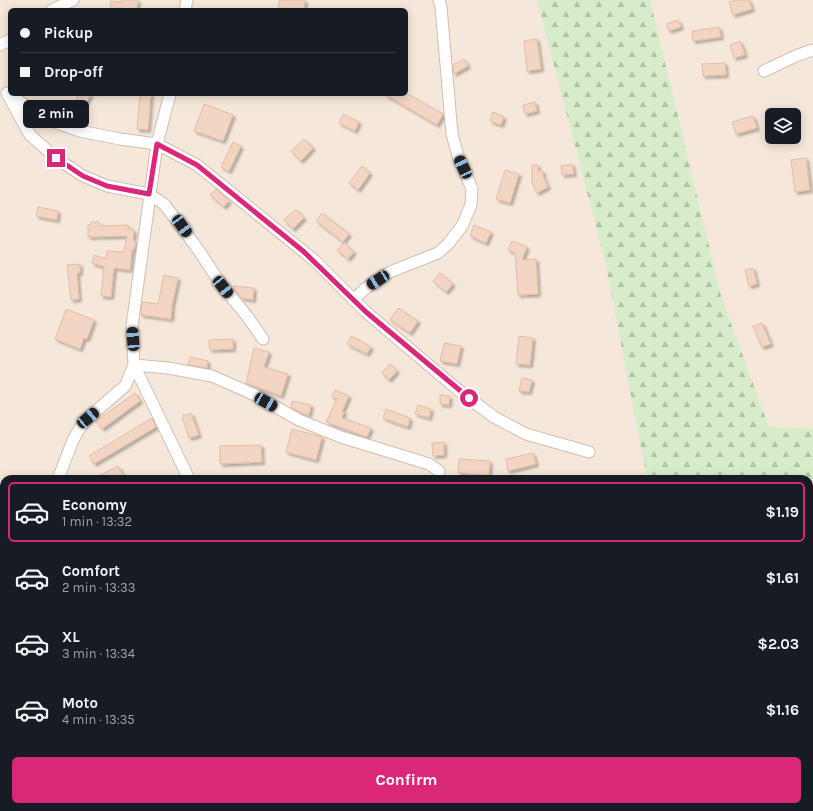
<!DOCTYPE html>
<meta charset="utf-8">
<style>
:root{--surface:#171b24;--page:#20242c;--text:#f1f3f6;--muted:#9ea1a6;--line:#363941;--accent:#db2777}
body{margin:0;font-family:Karla,sans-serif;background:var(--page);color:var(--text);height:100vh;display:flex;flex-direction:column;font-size:15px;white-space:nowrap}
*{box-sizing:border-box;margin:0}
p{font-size:13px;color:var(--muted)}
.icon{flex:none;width:22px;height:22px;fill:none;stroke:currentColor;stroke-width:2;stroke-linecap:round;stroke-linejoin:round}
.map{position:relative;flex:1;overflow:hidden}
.details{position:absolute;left:0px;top:475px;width:813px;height:336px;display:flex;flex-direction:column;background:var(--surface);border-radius:12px 12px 0 0;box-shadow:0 2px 10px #0003}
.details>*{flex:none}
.banner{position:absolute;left:8px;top:8px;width:400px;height:88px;border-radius:6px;box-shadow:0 2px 10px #0003;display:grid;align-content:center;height:88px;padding:0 12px;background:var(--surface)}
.tools{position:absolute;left:765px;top:108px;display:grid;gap:8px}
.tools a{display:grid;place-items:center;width:36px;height:36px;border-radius:6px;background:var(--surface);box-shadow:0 2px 10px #0003;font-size:20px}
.end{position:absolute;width:18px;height:18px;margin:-9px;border:5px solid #db2777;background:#fff;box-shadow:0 0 0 2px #fff}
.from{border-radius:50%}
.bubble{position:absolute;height:28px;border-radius:6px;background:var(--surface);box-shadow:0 2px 10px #0003;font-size:13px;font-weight:700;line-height:28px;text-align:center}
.car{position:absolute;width:12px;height:24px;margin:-12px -6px;border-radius:5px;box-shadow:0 0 3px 1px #0007;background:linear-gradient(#222 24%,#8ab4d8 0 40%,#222 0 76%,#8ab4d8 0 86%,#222 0)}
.banner b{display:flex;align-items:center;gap:14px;height:38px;font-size:15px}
.banner b+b{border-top:1px solid var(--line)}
.banner i{width:10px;height:10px;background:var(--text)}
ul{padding:7px 0 0;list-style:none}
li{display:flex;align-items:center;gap:12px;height:60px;margin:0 8px 6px;padding:0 4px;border:2px solid transparent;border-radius:6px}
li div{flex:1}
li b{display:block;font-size:15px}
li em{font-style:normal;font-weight:700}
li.on{border-color:var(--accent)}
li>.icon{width:36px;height:36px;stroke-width:1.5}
.action{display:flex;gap:8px;margin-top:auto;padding:8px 12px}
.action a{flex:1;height:46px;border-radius:6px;background:var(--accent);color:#fff;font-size:16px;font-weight:700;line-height:46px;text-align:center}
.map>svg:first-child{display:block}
</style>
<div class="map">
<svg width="813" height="811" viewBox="0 0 813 811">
<defs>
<pattern id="forest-firs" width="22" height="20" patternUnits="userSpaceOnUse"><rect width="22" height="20" fill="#d8ecc9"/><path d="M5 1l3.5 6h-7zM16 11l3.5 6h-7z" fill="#b4c2a5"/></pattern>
<filter id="shadow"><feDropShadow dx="2.5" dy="2.5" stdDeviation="1" flood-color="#0004"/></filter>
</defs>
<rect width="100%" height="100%" fill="#fdf6ec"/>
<path fill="#f5e8da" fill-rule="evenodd" d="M0,0H813V811H0ZM10,10H406V94H10ZM772,115H794V137H772ZM4,479H809V807H4Z"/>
<path fill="url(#forest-firs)" d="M537,0H650L721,296L769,427L813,429V811H789V807H809V479H647L605,261Z"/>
<path fill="#f3d5c3" stroke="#e6bba3" filter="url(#shadow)" d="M122,0H138L137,10H110L111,1L122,2Z
M280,0H305L304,10H278Z
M738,0H749L752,9L733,15L729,2Z
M678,20L681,27L669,31L666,24Z
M719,27L721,37L693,41L692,31Z
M537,39L541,69L527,71L524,41Z
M740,41L745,55L734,58L730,45Z
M464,59L468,66L454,74L453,65Z
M725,63L726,75L703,76L702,64Z
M79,94H91L79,115L70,110Z
M140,94H151L148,130L137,129Z
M384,94H408L443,114L437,125Z
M535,102L537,111L525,114L523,105Z
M204,104L233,115L223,141L194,131Z
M493,112L504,117L501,125L490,121Z
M343,114L359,122L355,131L339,123Z
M753,116L757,128L736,134L732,122Z
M304,139L313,148L301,161L291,151Z
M233,142L241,146L229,171L221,167Z
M806,158L810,190L795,192L791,160Z
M572,164L574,174L562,175L561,166Z
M532,165H538V171H543V176L548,187L537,193L532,183Z
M362,166L370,173L358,190L349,183Z
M505,170L519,174L510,203L496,199Z
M216,189L229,201L224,207L210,195Z
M38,207L58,211L57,220L36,216Z
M296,209L304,218L293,229L284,220Z
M322,213L349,234L343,242L316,221Z
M91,222H99V224L102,226L128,225V229L134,230L133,241H136L134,250L132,249L130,270L114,268L111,297L101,296L104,267L92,263L94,255L106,259L107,251L124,252L127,236L88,237V225L91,224Z
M474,225L491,232L486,243L470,236Z
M512,241L527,247L522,260L536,259L538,294L518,295L515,253L508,250Z
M344,243L354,252L348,259L337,250Z
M80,264V273H77L79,299L71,300L67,265Z
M753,268L757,284L749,286L745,270Z
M440,273L453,284L446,292L433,281Z
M164,275L178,278L172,306L171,319L141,315L142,302L158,304Z
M234,286L254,288L253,300L242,298L234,289Z
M398,308L418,321L410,333L390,320Z
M66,309L94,320L87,339L84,338L80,349L55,339Z
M762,323L771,344L762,347L753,326Z
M351,336L371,347L367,354L347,344Z
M519,336L533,338L530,365L516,364Z
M233,339V349L210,350L209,340Z
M444,343L461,346L457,364L440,361Z
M254,348L269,352L264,367L288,374L281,396L246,383Z
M190,357L208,361L207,368L188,365Z
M390,364L397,371L389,380L382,373Z
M522,378L532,380L529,392L519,391Z
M335,390L349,396L342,411L344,412L342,418L371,428L367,437L326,422L337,399L332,397Z
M135,393L140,401L102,429L96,421Z
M440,395L450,396L449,405L440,404Z
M292,401L311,405L309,415L302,413L291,407Z
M418,405L431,409L429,418L415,414Z
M386,409L410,418L408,427L383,418Z
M191,413L199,435L189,438L182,416Z
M152,418L156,427L94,464L89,456Z
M292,429L322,437L316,460L286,452Z
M444,442V455L433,456L432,443Z
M261,445L262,462L220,464V446Z
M533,453L536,464L508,471L506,459Z
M459,459L490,461L489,475L458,473Z
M118,466L123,475L114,479H92Z"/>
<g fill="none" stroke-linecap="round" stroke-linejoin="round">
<g stroke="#d1beb0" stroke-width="13">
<path id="minor" d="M52,10L73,0
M185,10L187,0
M0,45L10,40
M764,71L798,55L813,50
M7,93L30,135L56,158L83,176L107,186L149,194L164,204L195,245L223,287L247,316L263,339
M10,94L31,110L57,123L80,131L120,139L157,144L197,165L314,260L366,312L457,389L494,417L526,434L589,452
M353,300L366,288L390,272L438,253L448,244L462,226L471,205L472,189L458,156L452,134L441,7L439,0
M134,365L168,368L212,376L255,395L299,420L341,437L429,464L439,471
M134,365L189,479
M58,479L73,440L80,428L88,418L125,386L134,365L132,326L157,144L170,94
M0,600L4,595
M287,807L288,811
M150,811L153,807"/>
</g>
<use href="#minor" stroke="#fff" stroke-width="11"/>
</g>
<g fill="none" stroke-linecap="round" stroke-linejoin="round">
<path stroke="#db2777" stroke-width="5" d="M56,158L83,176L107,186L149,194L157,144L197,165L303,251L366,312L469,398"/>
</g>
</svg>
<div class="tools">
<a><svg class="icon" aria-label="layers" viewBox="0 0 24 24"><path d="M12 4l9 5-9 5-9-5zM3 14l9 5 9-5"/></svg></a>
</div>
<i class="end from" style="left:469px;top:398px"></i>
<i class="end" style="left:56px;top:158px"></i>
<div class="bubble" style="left:23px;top:100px;width:66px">2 min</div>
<i class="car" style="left:463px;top:167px;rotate:335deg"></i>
<i class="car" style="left:182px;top:226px;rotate:144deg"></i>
<i class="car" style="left:378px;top:280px;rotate:237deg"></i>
<i class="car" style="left:223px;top:287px;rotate:142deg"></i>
<i class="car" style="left:133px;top:339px;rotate:356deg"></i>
<i class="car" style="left:266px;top:402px;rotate:120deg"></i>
<i class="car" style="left:88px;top:418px;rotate:50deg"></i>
<div class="banner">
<b><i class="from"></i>Pickup</b>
<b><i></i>Drop-off</b>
</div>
<section class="details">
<ul>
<li class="on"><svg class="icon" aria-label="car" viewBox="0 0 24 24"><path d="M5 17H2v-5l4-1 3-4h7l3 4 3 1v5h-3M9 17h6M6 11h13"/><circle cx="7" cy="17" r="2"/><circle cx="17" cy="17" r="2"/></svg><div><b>Economy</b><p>1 min · 13:32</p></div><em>$1.19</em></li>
<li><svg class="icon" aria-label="car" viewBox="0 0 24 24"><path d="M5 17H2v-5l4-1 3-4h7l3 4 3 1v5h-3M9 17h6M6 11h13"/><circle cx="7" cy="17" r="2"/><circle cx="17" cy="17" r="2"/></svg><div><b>Comfort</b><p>2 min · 13:33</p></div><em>$1.61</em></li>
<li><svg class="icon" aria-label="car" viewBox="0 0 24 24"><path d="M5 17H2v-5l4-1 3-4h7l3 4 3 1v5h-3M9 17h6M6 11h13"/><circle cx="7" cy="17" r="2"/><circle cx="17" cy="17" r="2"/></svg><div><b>XL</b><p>3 min · 13:34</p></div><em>$2.03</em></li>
<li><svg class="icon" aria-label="car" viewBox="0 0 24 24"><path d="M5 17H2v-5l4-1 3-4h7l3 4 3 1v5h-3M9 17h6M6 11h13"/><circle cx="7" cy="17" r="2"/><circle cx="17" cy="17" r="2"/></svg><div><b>Moto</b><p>4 min · 13:35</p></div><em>$1.16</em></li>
</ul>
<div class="action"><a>Confirm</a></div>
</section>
</div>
